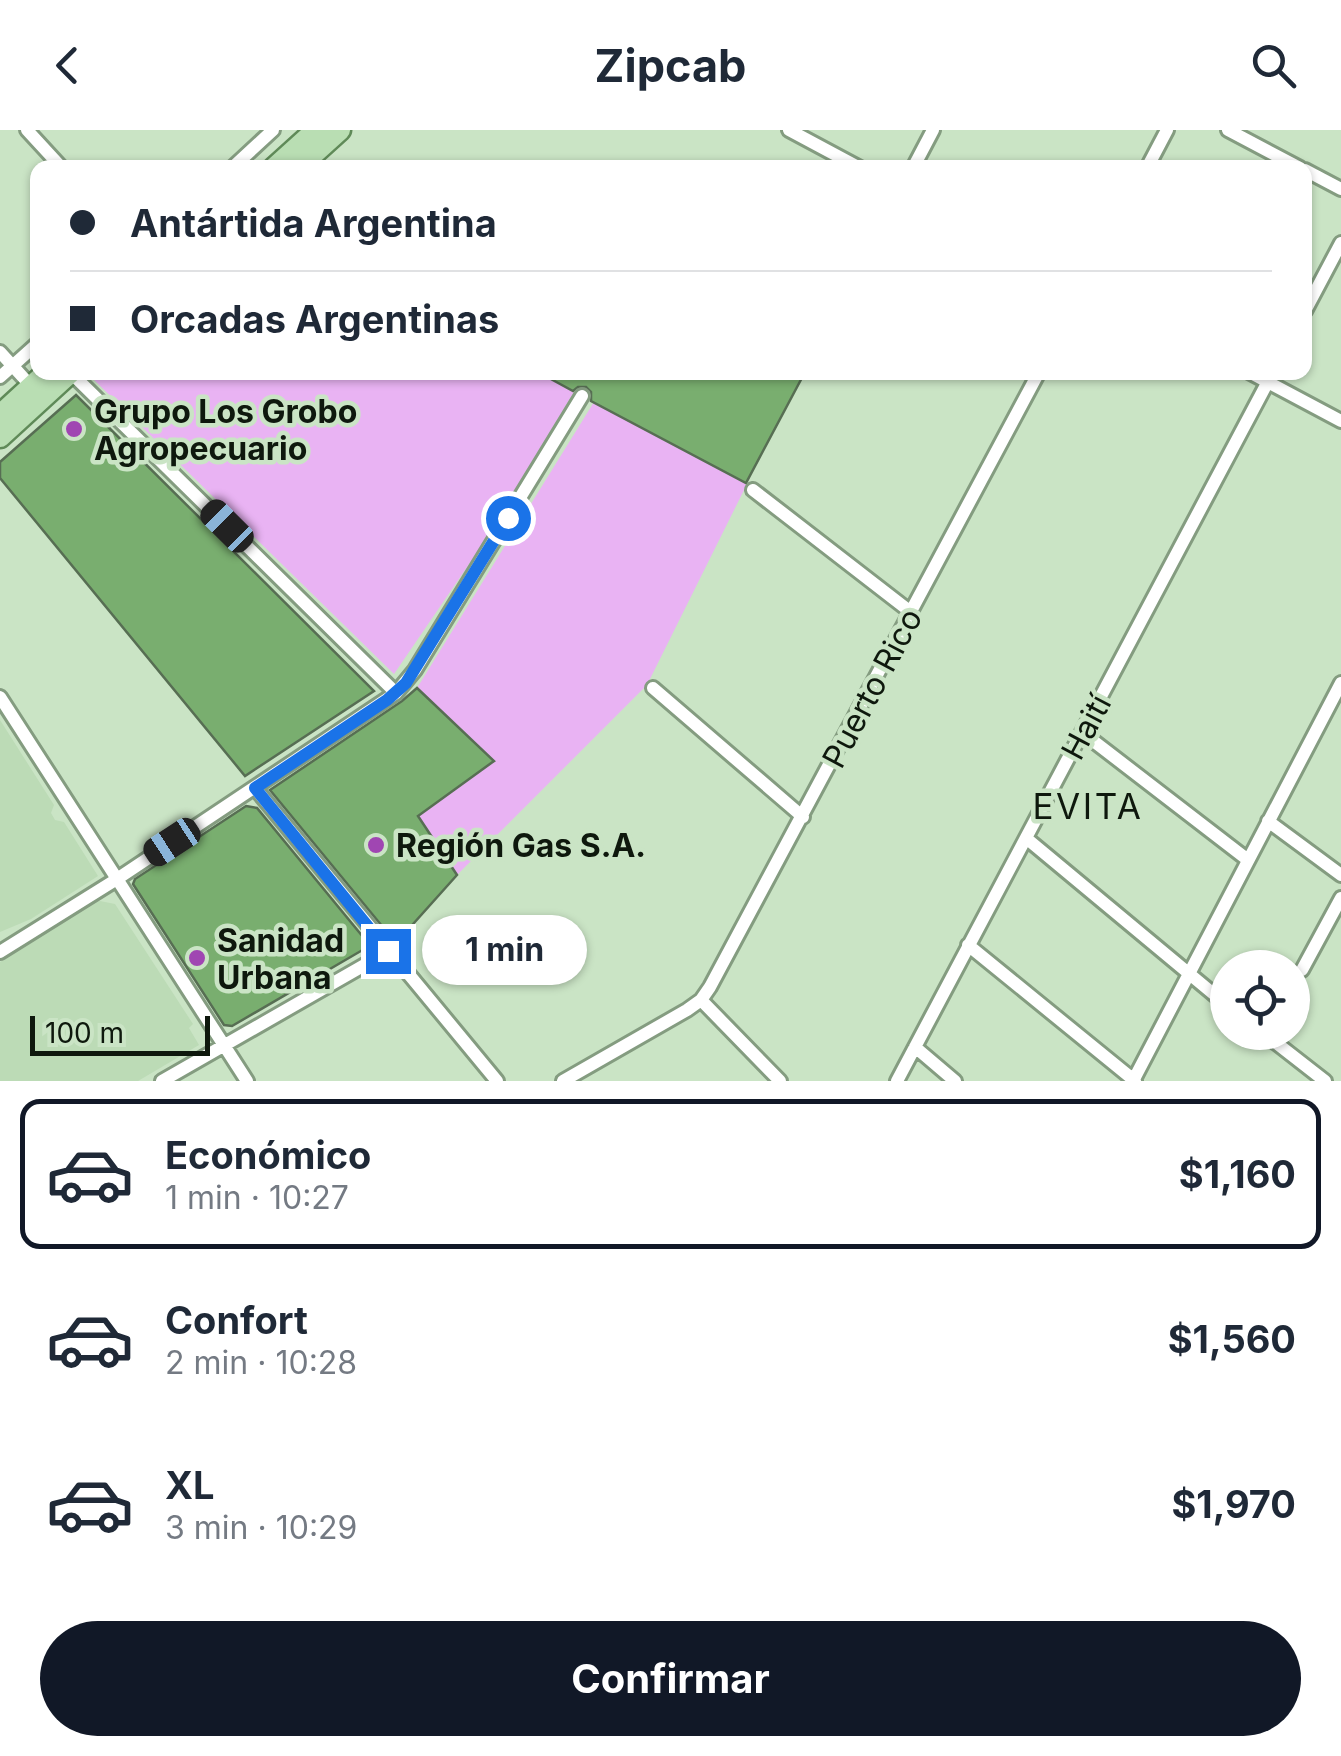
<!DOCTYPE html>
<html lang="es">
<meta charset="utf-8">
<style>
:root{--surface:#fff;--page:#f2f2f3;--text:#1f2937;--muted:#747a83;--line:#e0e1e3;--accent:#111827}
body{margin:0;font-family:Inter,sans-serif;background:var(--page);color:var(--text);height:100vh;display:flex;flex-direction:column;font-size:38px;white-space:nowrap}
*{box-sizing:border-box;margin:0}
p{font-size:32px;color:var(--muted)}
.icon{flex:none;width:55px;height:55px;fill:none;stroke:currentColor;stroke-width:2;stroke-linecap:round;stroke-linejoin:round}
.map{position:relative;height:951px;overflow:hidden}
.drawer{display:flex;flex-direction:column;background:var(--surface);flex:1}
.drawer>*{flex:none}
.banner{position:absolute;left:30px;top:30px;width:1282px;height:220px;border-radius:20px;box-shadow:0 2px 8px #0004;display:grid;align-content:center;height:220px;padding:0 40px;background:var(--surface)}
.buttons{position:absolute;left:1210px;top:820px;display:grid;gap:20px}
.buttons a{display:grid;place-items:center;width:100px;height:100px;border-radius:50%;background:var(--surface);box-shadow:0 2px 8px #0004;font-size:50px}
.scale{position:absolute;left:30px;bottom:25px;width:180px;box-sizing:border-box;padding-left:10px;border:5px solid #0e180d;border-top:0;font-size:28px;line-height:35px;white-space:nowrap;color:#0e180d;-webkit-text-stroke:8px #cae4c5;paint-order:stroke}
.end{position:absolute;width:45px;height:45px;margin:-22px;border:12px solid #1a73e8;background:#fff;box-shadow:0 0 0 5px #fff}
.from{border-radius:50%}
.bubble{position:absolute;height:70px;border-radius:35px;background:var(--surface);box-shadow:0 2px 8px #0004;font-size:32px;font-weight:700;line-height:70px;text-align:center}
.car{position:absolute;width:30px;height:60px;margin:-30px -15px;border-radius:12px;box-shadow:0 0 8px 2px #0007;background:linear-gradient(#222 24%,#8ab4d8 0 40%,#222 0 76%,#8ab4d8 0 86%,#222 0)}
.banner b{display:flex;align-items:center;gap:35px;height:95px;font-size:38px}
.banner b+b{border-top:2px solid var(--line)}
.banner i{width:25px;height:25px;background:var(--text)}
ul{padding:18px 0 0;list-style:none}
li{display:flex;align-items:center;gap:30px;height:150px;margin:0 20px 15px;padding:0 20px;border:5px solid transparent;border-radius:20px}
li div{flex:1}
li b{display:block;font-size:38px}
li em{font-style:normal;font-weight:700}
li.active{border-color:var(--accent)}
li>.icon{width:90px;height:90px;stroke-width:1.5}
.action{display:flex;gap:20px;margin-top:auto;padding:20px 40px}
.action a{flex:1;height:115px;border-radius:60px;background:var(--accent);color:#fff;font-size:40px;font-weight:700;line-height:115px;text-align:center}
header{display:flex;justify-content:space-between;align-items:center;height:130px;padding:0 40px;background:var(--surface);font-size:45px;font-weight:700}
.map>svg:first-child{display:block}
</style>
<header><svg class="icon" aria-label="back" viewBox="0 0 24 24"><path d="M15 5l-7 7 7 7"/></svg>Zipcab<svg class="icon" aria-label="search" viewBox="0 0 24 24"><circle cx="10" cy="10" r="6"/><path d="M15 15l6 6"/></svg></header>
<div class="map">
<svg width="1341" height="951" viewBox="0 0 1341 951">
<rect width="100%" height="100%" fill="#cae4c5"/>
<path fill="#bcdbb6" d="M0,590L54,675L51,683L55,690L64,692L98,746L31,789L0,802Z
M95,770L115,774L193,894L189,898L199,915L138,951H0V832Z"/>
<path fill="#e9b3f3" d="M94,243L247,242L257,250L265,242H538L574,262L478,421L394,544L90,246Z
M594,272L747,354L647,555L457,745L418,686L493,631L417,558Z"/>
<path fill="#79ae6f" stroke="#576e53" stroke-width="2.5" d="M538,242H805L746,353L591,271V262L586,257H578L573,261Z
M76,265L374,561L245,646L0,348V332Z
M417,558L494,631L418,686L457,745L396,813L270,660L402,571Z
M246,676L257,678L368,813L366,818L232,896L224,895L133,754L135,749Z"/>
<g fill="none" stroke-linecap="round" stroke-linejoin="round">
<g stroke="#849c80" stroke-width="18">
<path id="street" d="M27,0L62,38
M789,0L860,38
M1228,0L1300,38
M232,38L273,0
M913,38L933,0
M1147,38L1167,0
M1305,40L1341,59
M1305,181L1341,113
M0,222L31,256
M1249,242L1341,291
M71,243L396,563
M0,247L38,213
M753,360L912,483
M653,558L803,687
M0,567L247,951
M1083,603L1248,730
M255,658L497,951
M1268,691L1341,745
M1026,708L1228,876
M968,815L1135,951
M0,822L117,749L396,563L415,540L582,266
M1302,840L1341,768
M701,870L780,951
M1262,902L1325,951
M915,917L955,951
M162,951L389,821
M563,951L687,880L701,870L710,857L1039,242
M897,951L1273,242
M1133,951L1341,553"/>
</g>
<g stroke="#5f8a58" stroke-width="25">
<path id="primary" d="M274,38L316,0
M298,38L340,0
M0,285L47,242
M0,307L71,242"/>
</g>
<use href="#street" stroke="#fff" stroke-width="12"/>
<use href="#primary" stroke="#b9deb3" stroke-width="20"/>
</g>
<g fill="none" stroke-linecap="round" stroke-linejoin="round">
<path stroke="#1a73e8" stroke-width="12" d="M388,821L255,658L387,570L406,553L508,388"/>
</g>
<g fill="#a046b2" stroke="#cae4c5" stroke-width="4">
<circle cx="74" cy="299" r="10"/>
<circle cx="376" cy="715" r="10"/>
<circle cx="197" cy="828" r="10"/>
</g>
<g text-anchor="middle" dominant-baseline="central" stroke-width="9" stroke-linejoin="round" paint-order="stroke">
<g font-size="32" font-weight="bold" fill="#0e180d" stroke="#cae4c5" text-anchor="start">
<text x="94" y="281">Grupo Los Grobo<tspan x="94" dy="37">Agropecuario</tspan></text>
<text x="396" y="715">Región Gas S.A.</text>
<text x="217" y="810">Sanidad<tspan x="217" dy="37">Urbana</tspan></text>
</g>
<g font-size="32" fill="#0e180d" stroke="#cae4c5">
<text transform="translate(872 558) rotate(-62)">Puerto Rico</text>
<text transform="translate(1086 597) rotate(-62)">Haití</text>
</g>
<g font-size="35" letter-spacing="2.5" fill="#0e180d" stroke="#cae4c5">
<text x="1088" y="676">EVITA</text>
</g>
</g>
</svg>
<div class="buttons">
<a><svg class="icon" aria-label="locate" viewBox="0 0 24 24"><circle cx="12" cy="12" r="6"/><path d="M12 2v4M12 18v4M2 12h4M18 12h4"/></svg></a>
</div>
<div class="scale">100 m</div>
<i class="end from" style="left:508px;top:388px"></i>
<i class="end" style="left:388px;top:821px"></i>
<div class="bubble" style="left:422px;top:785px;width:165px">1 min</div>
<i class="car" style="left:227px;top:396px;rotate:315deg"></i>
<i class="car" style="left:172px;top:712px;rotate:237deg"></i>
<div class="banner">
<b><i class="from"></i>Antártida Argentina</b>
<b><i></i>Orcadas Argentinas</b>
</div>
</div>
<section class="drawer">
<ul>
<li class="active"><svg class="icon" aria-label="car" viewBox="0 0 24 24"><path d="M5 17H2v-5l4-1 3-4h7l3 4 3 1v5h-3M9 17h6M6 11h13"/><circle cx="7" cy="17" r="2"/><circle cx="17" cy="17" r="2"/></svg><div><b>Económico</b><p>1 min · 10:27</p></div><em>$1,160</em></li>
<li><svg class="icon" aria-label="car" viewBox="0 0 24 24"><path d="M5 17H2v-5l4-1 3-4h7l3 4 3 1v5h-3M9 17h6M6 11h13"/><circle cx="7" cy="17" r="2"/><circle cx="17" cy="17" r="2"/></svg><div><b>Confort</b><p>2 min · 10:28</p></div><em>$1,560</em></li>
<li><svg class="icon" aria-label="car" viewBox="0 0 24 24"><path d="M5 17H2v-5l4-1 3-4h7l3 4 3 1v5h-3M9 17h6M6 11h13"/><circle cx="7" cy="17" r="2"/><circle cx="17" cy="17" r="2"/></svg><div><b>XL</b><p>3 min · 10:29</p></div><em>$1,970</em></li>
</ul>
<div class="action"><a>Confirmar</a></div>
</section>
